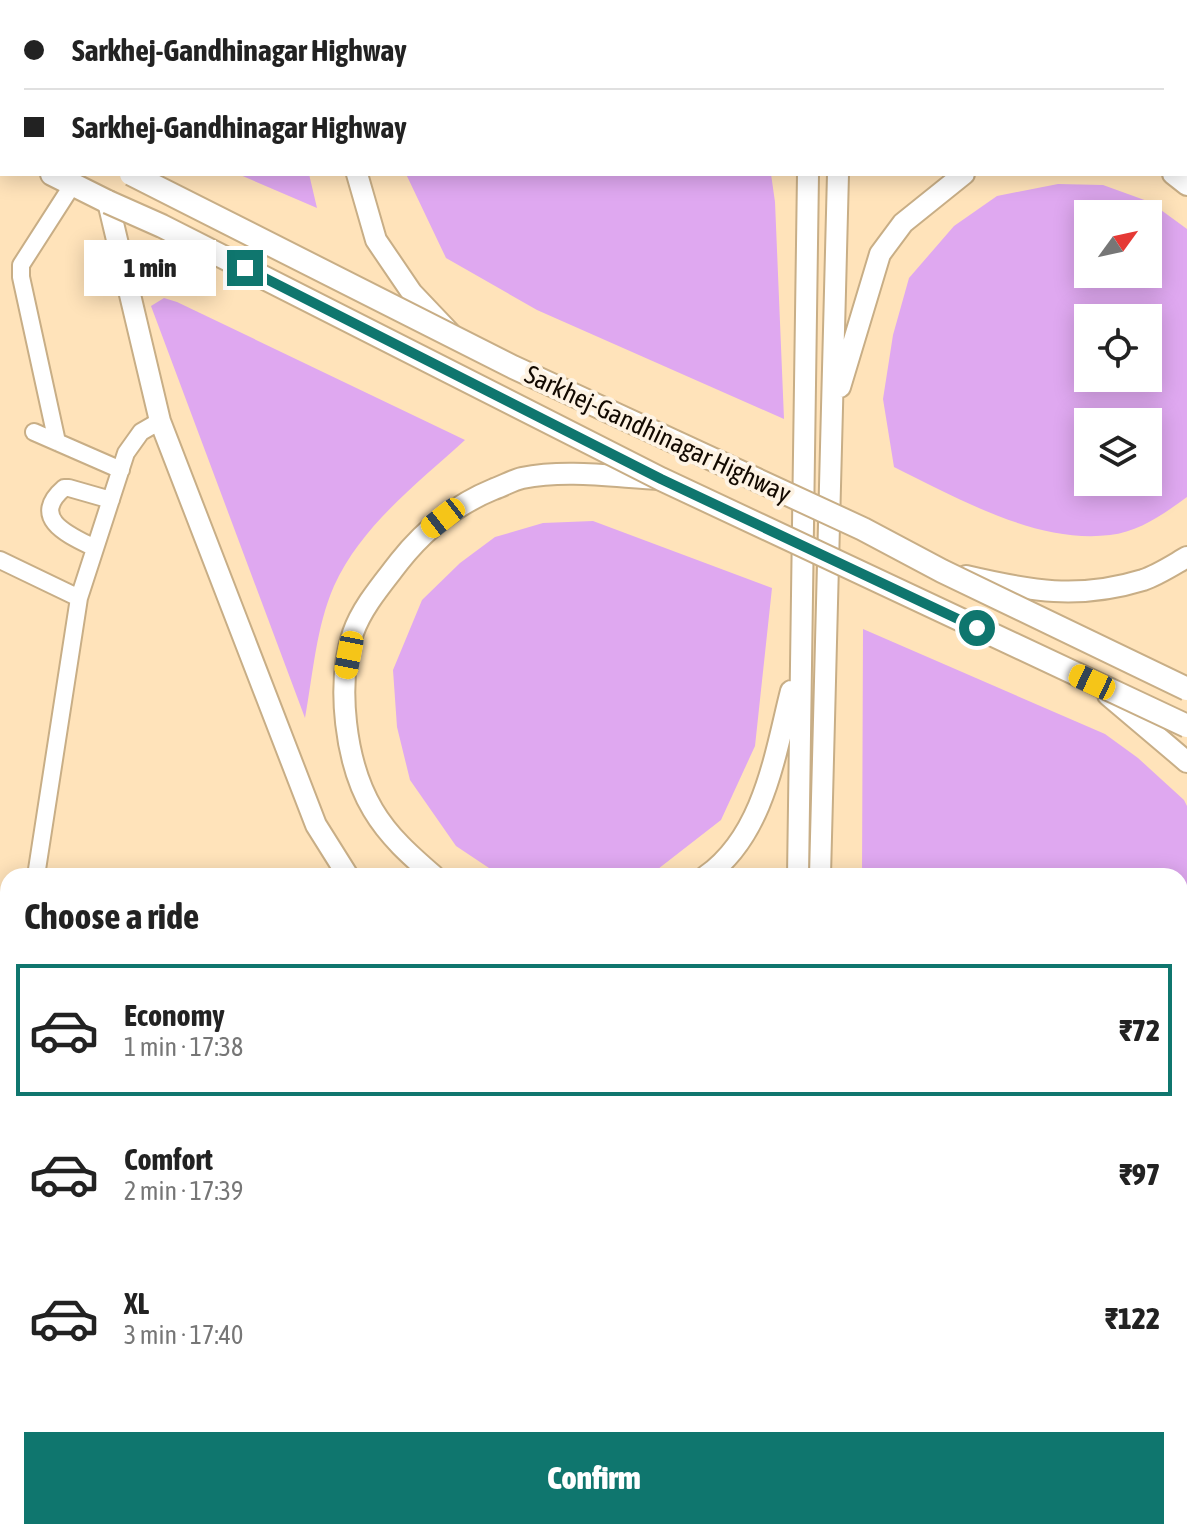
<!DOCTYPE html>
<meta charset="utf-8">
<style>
:root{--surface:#fff;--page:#f6f6f6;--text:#222;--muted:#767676;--line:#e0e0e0;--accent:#0f766e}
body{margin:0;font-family:"Asap Condensed",sans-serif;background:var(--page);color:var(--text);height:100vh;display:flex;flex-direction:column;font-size:30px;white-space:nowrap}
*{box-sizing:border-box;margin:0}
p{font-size:26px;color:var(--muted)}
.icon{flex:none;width:44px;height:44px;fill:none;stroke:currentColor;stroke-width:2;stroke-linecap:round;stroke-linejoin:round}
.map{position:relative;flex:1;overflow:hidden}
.panel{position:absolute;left:0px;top:868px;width:1188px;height:672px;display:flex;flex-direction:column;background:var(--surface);border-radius:24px 24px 0 0;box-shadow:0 4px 20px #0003}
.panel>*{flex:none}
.hud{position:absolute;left:0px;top:0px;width:1188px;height:176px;box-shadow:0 4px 20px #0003;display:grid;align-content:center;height:176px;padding:0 24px;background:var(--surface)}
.needle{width:52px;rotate:57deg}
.controls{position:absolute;left:1074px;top:200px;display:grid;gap:16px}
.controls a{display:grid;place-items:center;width:88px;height:88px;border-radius:0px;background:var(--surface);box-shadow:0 4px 20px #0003;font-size:40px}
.end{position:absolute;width:36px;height:36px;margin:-18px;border:10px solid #0f766e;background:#fff;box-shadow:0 0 0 4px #fff}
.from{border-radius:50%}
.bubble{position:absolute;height:56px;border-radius:0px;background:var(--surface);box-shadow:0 4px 20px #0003;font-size:26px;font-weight:800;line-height:56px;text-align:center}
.car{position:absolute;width:24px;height:48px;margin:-24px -12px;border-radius:10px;box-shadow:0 0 6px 2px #0007;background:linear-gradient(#f5c518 24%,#345 0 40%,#f5c518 0 76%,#345 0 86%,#f5c518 0)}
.hud b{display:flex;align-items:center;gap:28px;height:76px;font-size:30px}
.hud b+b{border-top:2px solid var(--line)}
.hud i{width:20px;height:20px;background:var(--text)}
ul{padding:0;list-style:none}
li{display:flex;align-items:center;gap:24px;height:132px;margin:0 16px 12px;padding:0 8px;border:4px solid transparent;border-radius:0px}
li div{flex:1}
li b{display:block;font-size:30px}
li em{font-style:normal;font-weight:800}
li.selected{border-color:var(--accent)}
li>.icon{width:72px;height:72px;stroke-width:1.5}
h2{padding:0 24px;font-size:36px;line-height:96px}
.primary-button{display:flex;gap:16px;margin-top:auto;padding:16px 24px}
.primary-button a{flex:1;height:92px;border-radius:0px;background:var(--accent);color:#fff;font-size:32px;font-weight:800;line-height:92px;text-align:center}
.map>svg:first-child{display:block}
</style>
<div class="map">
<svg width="1187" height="1540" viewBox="0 0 1187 1540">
<rect width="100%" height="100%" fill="#ffe3ba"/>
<path fill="#dfa8f0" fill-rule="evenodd" d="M461,0H705L708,2H458Z
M919,0H1133L1134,2H919Z
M238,174H309L317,208Z
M406,174H771L775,202L784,419L537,310L446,258Z
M1058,184L1103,185L1150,202L1187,229V497C1165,513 1139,532 1110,535C1037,544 957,498 894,467L883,399L893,335L909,278L954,226L997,196ZM1148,214V274H1088V214ZM1088,318H1148V378H1088ZM1148,422V482H1088V422Z
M164,298L177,302L465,440C418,483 361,526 334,586C316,627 313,675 305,718L151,306Z
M593,521L772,588L755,746L721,820L658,869L643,876H501L456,846L410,780L397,727L393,670L422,600L460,563L495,537L543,523Z
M863,629L1105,734L1138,758L1184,800L1187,806V1002L1180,1016V876H862Z"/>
<path fill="#a9ccfe" stroke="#7c92b2" stroke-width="2" d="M8,1504V1532H408L398,1540H0V1514Z"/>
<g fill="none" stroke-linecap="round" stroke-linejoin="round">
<g stroke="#c8ae86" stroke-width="20">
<path id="minor" d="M34,432L121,470
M57,442L21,277V265L73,184
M95,548C71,536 28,519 64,488H69L111,500
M0,560L79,598
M36,876L79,598L126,453L141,432L160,421
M0,1113L8,1060
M506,1540L520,1532
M723,1540L730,1532"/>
</g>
<g stroke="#c8ae86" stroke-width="24">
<path id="major" d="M748,0L749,2
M1171,0L1172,2
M233,2L236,0
M394,2L396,0
M809,2V0
M842,2L843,0
M1186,24L1187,26
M357,174L376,240L412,293L450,333
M1173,174L1187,185
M108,202L160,421L316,825L348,876
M840,387L880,254L903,223L964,174
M966,576C1030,591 1078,600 1143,580C1158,575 1173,565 1187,557
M1108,695L1187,762
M434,876C411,856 389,837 373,810C345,763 336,685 353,633C362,607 383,583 399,562C425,529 455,505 494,489C503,486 513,480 522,478C567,469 616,477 661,479
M706,876C764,835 775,754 791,691
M798,876L808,174
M820,876L838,174
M1180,1042L1187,1035
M1180,1081L1187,1077
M756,1532L762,1540
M795,1540V1532
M816,1540V1532"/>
</g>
<g stroke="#c8ae86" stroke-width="26">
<path id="highway" d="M0,109H2
M0,149L2,150
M52,174L108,202"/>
</g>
<use href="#minor" stroke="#fff" stroke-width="16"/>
<use href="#major" stroke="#fff" stroke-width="20"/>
<use href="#highway" stroke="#fff" stroke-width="22"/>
<g stroke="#c8ae86" stroke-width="26" stroke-linecap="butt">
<path id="highway-bridge" d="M131,174L513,367L863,529L942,571L1187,689
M108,202L162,226L661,479L1187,726"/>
</g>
<use href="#highway-bridge" stroke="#fff" stroke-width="22"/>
</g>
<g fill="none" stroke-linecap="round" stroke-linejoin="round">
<path stroke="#0f766e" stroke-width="10" d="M245,268L661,479L977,628"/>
</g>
<g text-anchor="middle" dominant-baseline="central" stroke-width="8" stroke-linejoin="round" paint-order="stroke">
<g font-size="26" fill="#120900" stroke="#fef3e3">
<text transform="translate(658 434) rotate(25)">Sarkhej-Gandhinagar Highway</text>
</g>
</g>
</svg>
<div class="controls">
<a><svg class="needle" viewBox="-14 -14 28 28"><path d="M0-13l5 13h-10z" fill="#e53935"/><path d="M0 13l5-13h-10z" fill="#767676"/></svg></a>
<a><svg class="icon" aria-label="locate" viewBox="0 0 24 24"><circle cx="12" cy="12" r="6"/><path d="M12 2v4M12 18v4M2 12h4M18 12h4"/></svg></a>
<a><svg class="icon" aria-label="layers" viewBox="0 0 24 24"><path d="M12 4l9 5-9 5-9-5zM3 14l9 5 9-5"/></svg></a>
</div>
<i class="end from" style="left:977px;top:628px"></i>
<i class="end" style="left:245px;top:268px"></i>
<div class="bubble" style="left:84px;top:240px;width:132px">1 min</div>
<i class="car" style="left:443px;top:518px;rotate:232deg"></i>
<i class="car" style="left:349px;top:655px;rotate:191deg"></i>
<i class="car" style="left:1092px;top:682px;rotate:295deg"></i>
<div class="hud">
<b><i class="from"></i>Sarkhej-Gandhinagar Highway</b>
<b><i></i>Sarkhej-Gandhinagar Highway</b>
</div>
<section class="panel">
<h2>Choose a ride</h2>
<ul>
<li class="selected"><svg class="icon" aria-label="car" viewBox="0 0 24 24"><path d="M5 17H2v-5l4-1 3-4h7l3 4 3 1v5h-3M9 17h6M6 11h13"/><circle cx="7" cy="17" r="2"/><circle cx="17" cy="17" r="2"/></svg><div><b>Economy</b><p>1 min · 17:38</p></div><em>₹72</em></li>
<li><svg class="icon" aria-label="car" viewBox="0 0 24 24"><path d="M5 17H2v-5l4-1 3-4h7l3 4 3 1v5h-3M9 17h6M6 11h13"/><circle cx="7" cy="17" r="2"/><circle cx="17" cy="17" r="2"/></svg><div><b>Comfort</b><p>2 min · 17:39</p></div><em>₹97</em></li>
<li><svg class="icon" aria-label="car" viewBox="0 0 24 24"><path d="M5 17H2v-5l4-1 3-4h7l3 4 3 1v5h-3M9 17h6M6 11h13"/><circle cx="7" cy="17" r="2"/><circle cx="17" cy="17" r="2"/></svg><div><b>XL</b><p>3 min · 17:40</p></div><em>₹122</em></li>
</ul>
<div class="primary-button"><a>Confirm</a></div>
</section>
</div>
